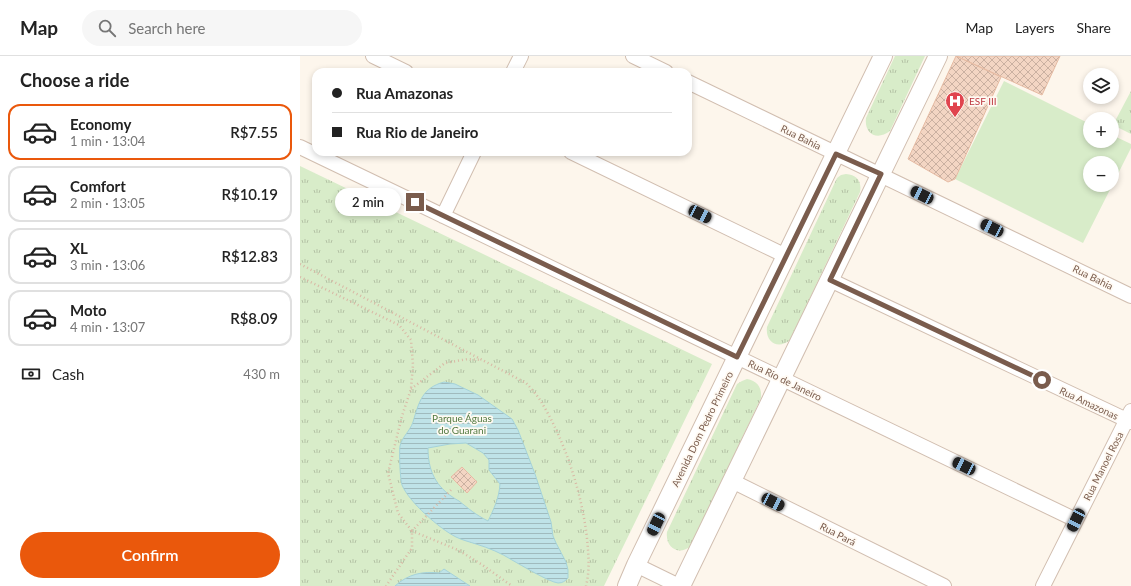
<!DOCTYPE html>
<meta charset="utf-8">
<style>
:root{--surface:#fff;--page:#f6f6f6;--text:#222;--muted:#767676;--line:#e0e0e0;--accent:#ea580c}
body{margin:0;font-family:Lato,sans-serif;background:var(--page);color:var(--text);height:100vh;display:flex;flex-direction:column;font-size:15px;white-space:nowrap}
*{box-sizing:border-box;margin:0}
p{font-size:13px;color:var(--muted)}
.icon{flex:none;width:22px;height:22px;fill:none;stroke:currentColor;stroke-width:2;stroke-linecap:round;stroke-linejoin:round}
.map{position:relative;flex:1;overflow:hidden}
.side{display:flex;flex-direction:column;background:var(--surface);width:300px}
.side>*{flex:none}
.top-card{position:absolute;left:12px;top:12px;width:380px;height:88px;border-radius:12px;box-shadow:0 2px 6px #0003;display:grid;align-content:center;height:88px;padding:0 20px;background:var(--surface)}
.controls{position:absolute;left:783px;top:12px;display:grid;gap:8px}
.controls a{display:grid;place-items:center;width:36px;height:36px;border-radius:50%;background:var(--surface);box-shadow:0 2px 6px #0003;font-size:20px}
.end{position:absolute;width:18px;height:18px;margin:-9px;border:5px solid #7a5c4d;background:#fff;box-shadow:0 0 0 2px #fff}
.from{border-radius:50%}
.bubble{position:absolute;height:28px;border-radius:14px;background:var(--surface);box-shadow:0 2px 6px #0003;font-size:13px;font-weight:600;line-height:28px;text-align:center}
.car{position:absolute;width:12px;height:24px;margin:-12px -6px;border-radius:5px;box-shadow:0 0 3px 1px #0007;background:linear-gradient(#222 24%,#8ab4d8 0 40%,#222 0 76%,#8ab4d8 0 86%,#222 0)}
.top-card b{display:flex;align-items:center;gap:14px;height:38px;font-size:15px}
.top-card b+b{border-top:1px solid var(--line)}
.top-card i{width:10px;height:10px;background:var(--text)}
ul{padding:0;list-style:none}
li{display:flex;align-items:center;gap:12px;height:56px;margin:0 8px 6px;padding:0 12px;border:2px solid var(--line);border-radius:12px}
li div{flex:1}
li b{display:block;font-size:15px}
li em{font-style:normal;font-weight:600}
li.on{border-color:var(--accent)}
li>.icon{width:36px;height:36px;stroke-width:1.5}
h2{padding:0 20px;font-size:18px;line-height:48px}
.pay{display:flex;align-items:center;gap:10px;height:44px;padding:0 20px;font-size:15px}
.pay p{margin-inline-start:auto}
.primary-button{display:flex;gap:8px;margin-top:auto;padding:8px 20px}
.primary-button a{flex:1;height:46px;border-radius:24px;background:var(--accent);color:#fff;font-size:16px;font-weight:600;line-height:46px;text-align:center}
header{display:flex;align-items:center;gap:24px;box-sizing:border-box;height:56px;padding:0 20px;background:var(--surface);border-bottom:1px solid var(--line)}
header strong{font-size:19px}
nav{display:flex;gap:22px;margin-inline-start:auto;font-size:14px}
.search{width:280px;height:36px;background:var(--page);display:flex;align-items:center;gap:10px;box-sizing:border-box;padding:0 14px;border-radius:22px;color:var(--muted);font-size:15px}
main{display:flex;flex:1;min-height:0}
.map>svg:first-child{display:block}
</style>
<header>
<strong>Map</strong>
<div class="search"><svg class="icon" aria-label="search" viewBox="0 0 24 24"><circle cx="10" cy="10" r="6"/><path d="M15 15l6 6"/></svg>Search here</div>
<nav><a>Map</a><a>Layers</a><a>Share</a></nav>
</header>
<main>
<section class="side">
<h2>Choose a ride</h2>
<ul>
<li class="on"><svg class="icon" aria-label="car" viewBox="0 0 24 24"><path d="M5 17H2v-5l4-1 3-4h7l3 4 3 1v5h-3M9 17h6M6 11h13"/><circle cx="7" cy="17" r="2"/><circle cx="17" cy="17" r="2"/></svg><div><b>Economy</b><p>1 min · 13:04</p></div><em>R$7.55</em></li>
<li><svg class="icon" aria-label="car" viewBox="0 0 24 24"><path d="M5 17H2v-5l4-1 3-4h7l3 4 3 1v5h-3M9 17h6M6 11h13"/><circle cx="7" cy="17" r="2"/><circle cx="17" cy="17" r="2"/></svg><div><b>Comfort</b><p>2 min · 13:05</p></div><em>R$10.19</em></li>
<li><svg class="icon" aria-label="car" viewBox="0 0 24 24"><path d="M5 17H2v-5l4-1 3-4h7l3 4 3 1v5h-3M9 17h6M6 11h13"/><circle cx="7" cy="17" r="2"/><circle cx="17" cy="17" r="2"/></svg><div><b>XL</b><p>3 min · 13:06</p></div><em>R$12.83</em></li>
<li><svg class="icon" aria-label="car" viewBox="0 0 24 24"><path d="M5 17H2v-5l4-1 3-4h7l3 4 3 1v5h-3M9 17h6M6 11h13"/><circle cx="7" cy="17" r="2"/><circle cx="17" cy="17" r="2"/></svg><div><b>Moto</b><p>4 min · 13:07</p></div><em>R$8.09</em></li>
</ul>
<div class="pay"><svg class="icon" aria-label="cash" viewBox="0 0 24 24"><path d="M3 7h18v10H3z"/><circle cx="12" cy="12" r="2"/></svg>Cash<p>430 m</p></div>
<div class="primary-button"><a>Confirm</a></div>
</section>
<div class="map">
<svg width="831" height="530" viewBox="0 0 831 530">
<defs>
<pattern id="grass-tufts" width="24" height="20" patternUnits="userSpaceOnUse"><rect width="24" height="20" fill="#d8ecc9"/><path d="M3 7l-1-3M5 7V3M7 7l1-3M15 17l-1-3M17 17v-4M19 17l1-3" fill="none" stroke="#b4c2a5"/></pattern>
<pattern id="water-rules" width="6" height="5" patternUnits="userSpaceOnUse"><rect width="6" height="5" fill="#bfe3e8"/><path d="M0 2.5h6" fill="none" stroke="#a0bbbe"/></pattern>
<pattern id="building-cross-hatch" width="8" height="8" patternUnits="userSpaceOnUse"><rect width="8" height="8" fill="#f3d5c3"/><path d="M0 0l8 8M0 8l8-8" fill="none" stroke="#cab0a1"/></pattern>
</defs>
<rect width="100%" height="100%" fill="#fdf6ec"/>
<path fill="url(#grass-tufts)" d="M595,0H625L590,75C577,85 564,78 566,62Z
M831,35V78L813,69Z
M0,110L412,308L304,530H0Z
M546,118C557,119 562,125 560,136L490,284C478,294 465,286 467,271L537,122L541,119Z
M447,323C457,325 462,331 461,342L391,490C379,500 365,492 367,476L437,328L442,325Z"/>
<path fill="#d8ecc9" fill-rule="evenodd" d="M704,25L790,68V85H812V79L831,88V92L783,187L655,123ZM790,107H812V129H790Z"/>
<path fill="url(#water-rules)" stroke="#a5d3da" fill-rule="evenodd" d="M144,326L155,328L178,339L212,363L218,374L235,418L251,466L253,480L256,487L266,506L268,514V522C265,525 263,527 258,527C249,526 221,509 212,504C201,497 189,492 176,488C170,486 162,484 156,481C140,473 109,446 102,429C100,423 99,396 100,390C102,381 110,375 113,366C119,346 122,332 144,326ZM166,387L183,397L189,404V414L200,428C199,442 194,453 188,465C176,459 169,453 159,445C157,444 154,442 151,440C134,428 128,412 128,392L150,388Z
M144,513L170,530H95C108,518 123,515 139,517Z"/>
<path fill="url(#building-cross-hatch)" stroke="#e6bba3" d="M656,0H760L742,39Z
M656,0L701,21L655,123L648,126L608,103Z
M162,411L177,426L167,437L151,421Z"/>
<g fill="none" stroke-linecap="round" stroke-linejoin="round">
<g stroke="#d1beb0" stroke-width="16">
<path id="minor" d="M73,0L106,16
M333,0L366,16
M213,16L221,0
M388,26L831,240
M0,91L776,464
M271,96L486,200
M143,160L174,96
M530,224L831,366
M432,425L644,530
M336,509L379,530
M743,530L831,355"/>
</g>
<g stroke="#d1beb0" stroke-width="20">
<path id="tertiary" d="M327,530L336,509L583,0
M381,530L638,0"/>
</g>
<path stroke="#d9b8a5" stroke-width="2.5" stroke-dasharray="1 3" stroke-linecap="butt" d="M0,208L226,327C231,332 236,338 240,344C266,385 285,446 288,494C289,506 289,518 286,530
M0,221L99,269L111,284L113,309L111,333L102,360L88,417L98,457L112,475V492L86,530
M111,333L145,307L168,303L182,304
M151,434L112,475L158,494L181,508L212,530"/>
<use href="#minor" stroke="#fff" stroke-width="14"/>
<use href="#tertiary" stroke="#fff" stroke-width="18"/>
</g>
<g fill="none" stroke-linecap="round" stroke-linejoin="round">
<path stroke="#7a5c4d" stroke-width="5" d="M115,146L437,301L536,98L581,118L530,224L742,324"/>
</g>
<defs>
<g id="hospital-pin" transform="scale(1)"><path d="M0 17L-7.5 6A9.5 9.5 0 1 1 7.5 6Z" fill="#e0444e" stroke="#fffaf3"/><path d="M-5-5h3v3.5h4V-5h3V5h-3V1.5h-4V5h-3Z" fill="#fff"/></g>
</defs>
<g fill-rule="evenodd">
<use href="#hospital-pin" x="655" y="45"/>
</g>
<g text-anchor="middle" dominant-baseline="central" stroke-width="3.5" stroke-linejoin="round" paint-order="stroke">
<g font-size="10" fill="#be3a42" stroke="#fffaf3" text-anchor="start">
<text x="669" y="45">ESF III</text>
</g>
<g font-size="10" fill="#7a5c4d" stroke="#fffaf3">
<text transform="translate(501 81) rotate(26)">Rua Bahia</text>
<text transform="translate(793 221) rotate(26)">Rua Bahia</text>
<text transform="translate(485 324) rotate(26)">Rua Rio de Janeiro</text>
<text transform="translate(789 347) rotate(25)">Rua Amazonas</text>
<text transform="translate(402 373) rotate(-64)">Avenida Dom Pedro Primeiro</text>
<text transform="translate(803 410) rotate(-63)">Rua Manoel Rosa</text>
<text transform="translate(538 478) rotate(27)">Rua Pará</text>
</g>
<g font-size="10" fill="#537a41" stroke="#fffaf3">
<text x="162" y="362">Parque Águas<tspan x="162" dy="12">do Guarani</tspan></text>
</g>
</g>
</svg>
<div class="controls">
<a><svg class="icon" aria-label="layers" viewBox="0 0 24 24"><path d="M12 4l9 5-9 5-9-5zM3 14l9 5 9-5"/></svg></a>
<a>+</a>
<a>−</a>
</div>
<i class="end from" style="left:742px;top:324px"></i>
<i class="end" style="left:115px;top:146px"></i>
<div class="bubble" style="left:35px;top:132px;width:66px">2 min</div>
<i class="car" style="left:622px;top:139px;rotate:296deg"></i>
<i class="car" style="left:400px;top:158px;rotate:116deg"></i>
<i class="car" style="left:692px;top:172px;rotate:296deg"></i>
<i class="car" style="left:664px;top:410px;rotate:296deg"></i>
<i class="car" style="left:473px;top:446px;rotate:117deg"></i>
<i class="car" style="left:776px;top:464px;rotate:206deg"></i>
<i class="car" style="left:356px;top:468px;rotate:206deg"></i>
<div class="top-card">
<b><i class="from"></i>Rua Amazonas</b>
<b><i></i>Rua Rio de Janeiro</b>
</div>
</div>
</main>
